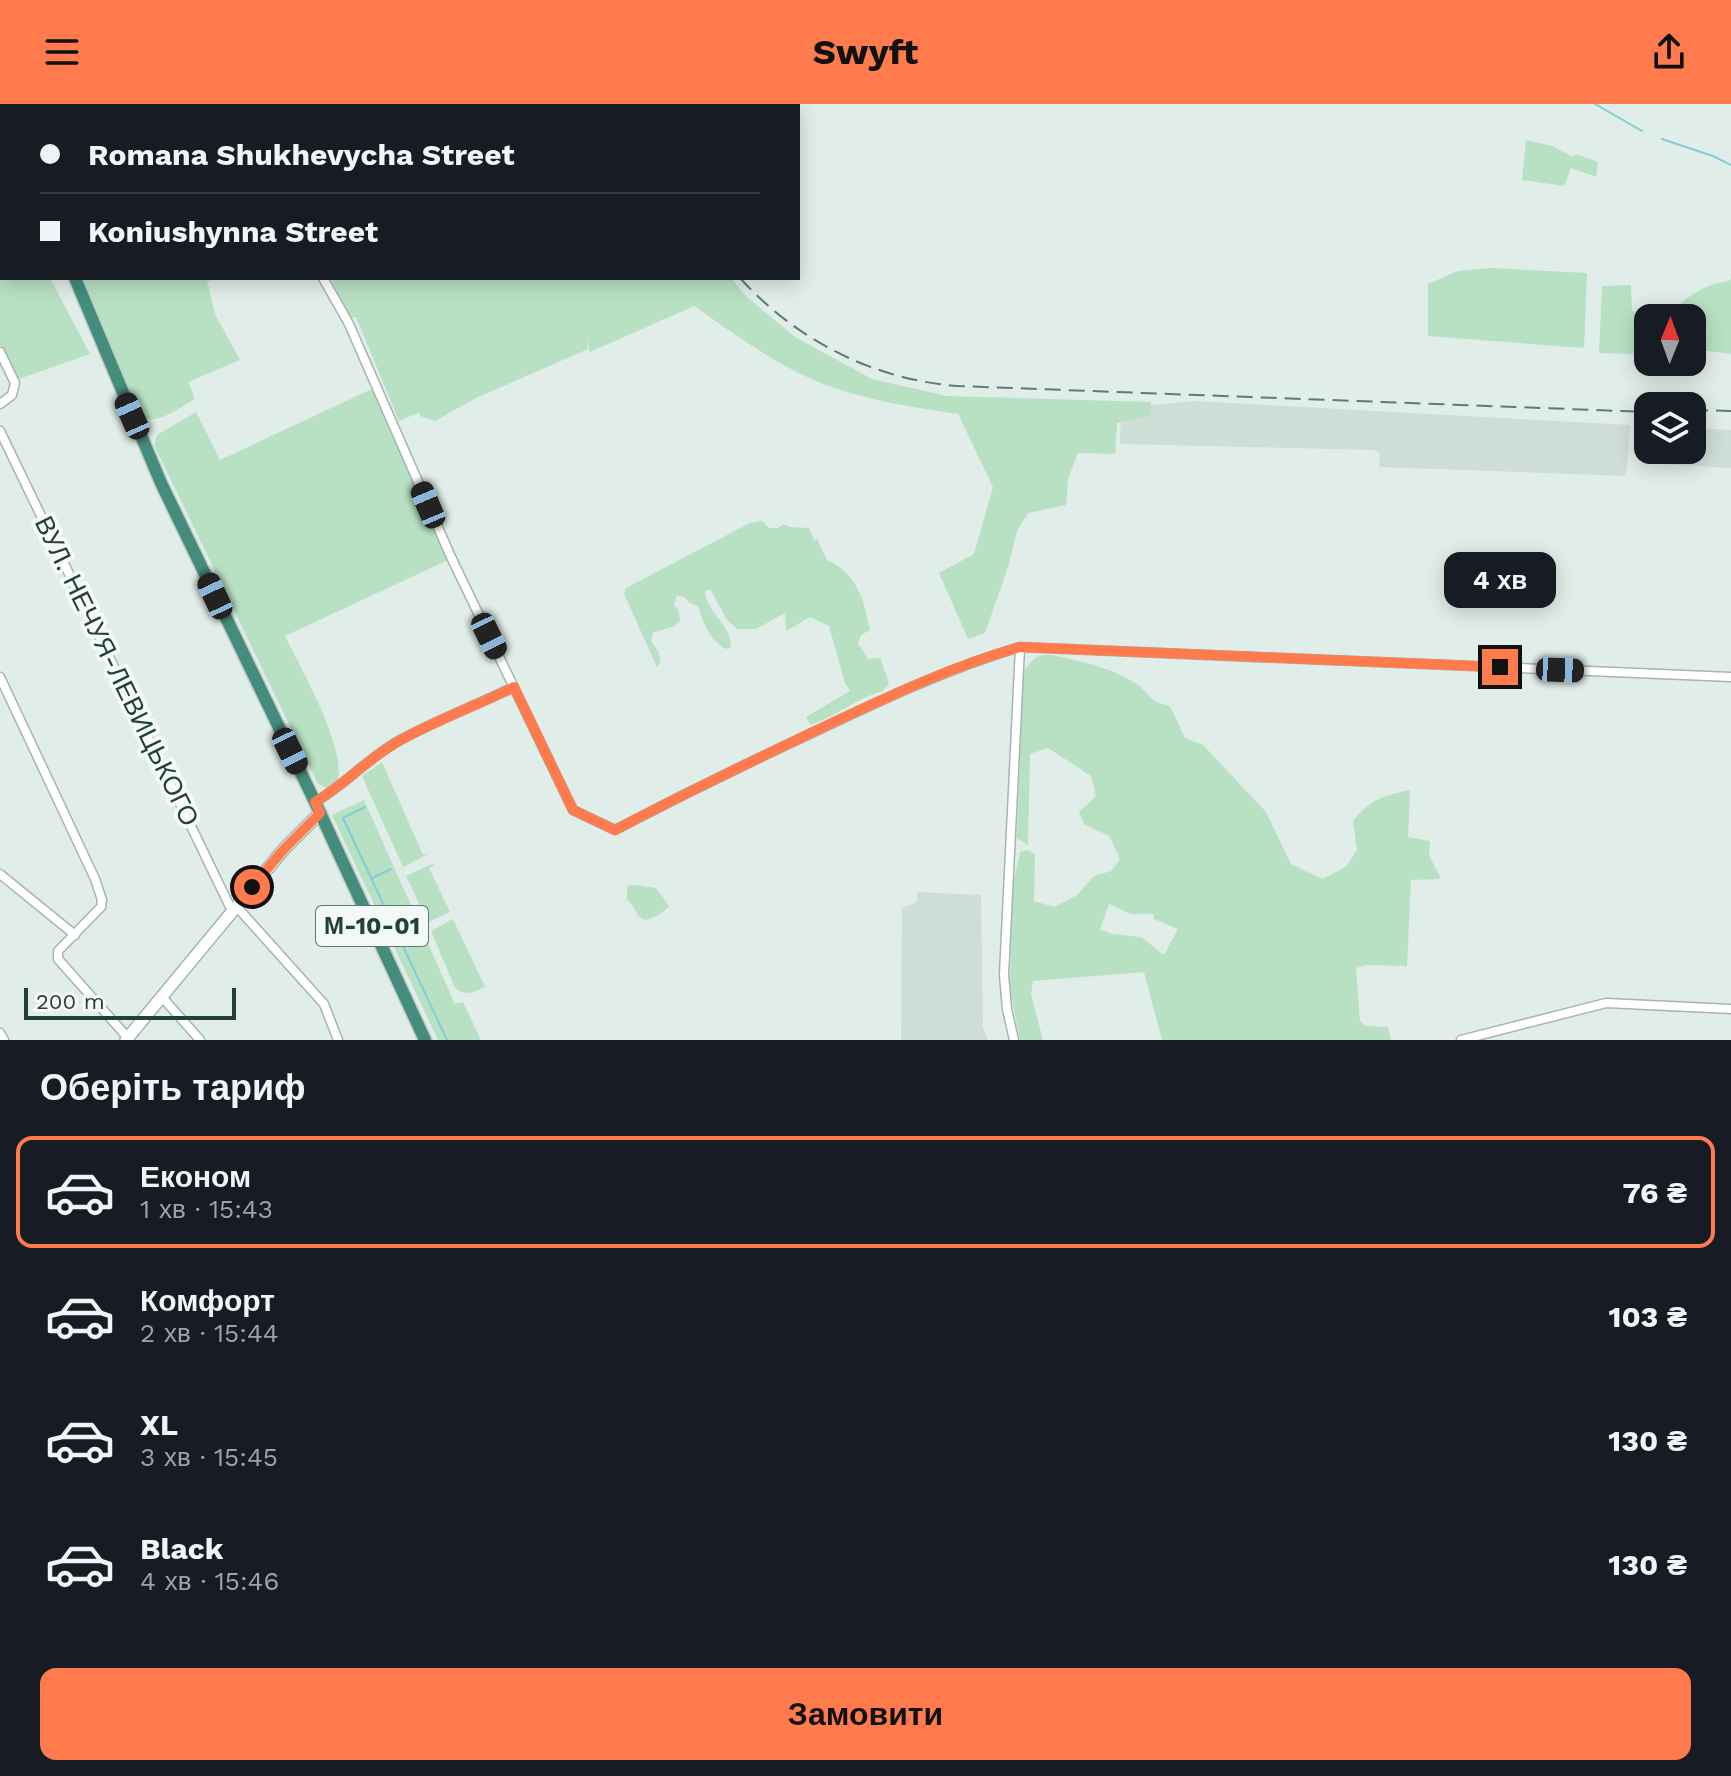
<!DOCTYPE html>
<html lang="uk">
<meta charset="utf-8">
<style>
:root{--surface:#171b24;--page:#20242c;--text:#f1f3f6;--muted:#9ea1a6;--line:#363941;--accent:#ff7b4e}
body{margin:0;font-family:"Work Sans",sans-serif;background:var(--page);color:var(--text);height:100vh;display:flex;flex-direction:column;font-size:30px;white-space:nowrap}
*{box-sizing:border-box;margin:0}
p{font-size:26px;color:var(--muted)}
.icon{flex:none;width:44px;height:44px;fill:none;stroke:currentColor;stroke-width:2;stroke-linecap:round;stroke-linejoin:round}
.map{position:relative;height:936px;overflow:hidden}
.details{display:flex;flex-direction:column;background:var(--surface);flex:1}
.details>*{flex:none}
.guide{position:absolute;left:0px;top:0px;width:800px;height:176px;box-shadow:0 4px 20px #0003;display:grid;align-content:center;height:176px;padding:0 40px;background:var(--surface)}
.needle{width:52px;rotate:1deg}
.controls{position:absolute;left:1634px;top:200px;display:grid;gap:16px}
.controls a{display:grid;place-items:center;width:72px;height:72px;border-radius:16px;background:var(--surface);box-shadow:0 4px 20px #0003;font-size:40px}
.scale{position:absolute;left:24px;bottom:20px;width:212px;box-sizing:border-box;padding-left:8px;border:4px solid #204038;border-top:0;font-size:22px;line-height:28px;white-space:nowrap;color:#204038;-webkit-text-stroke:6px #f2f9f6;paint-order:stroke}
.end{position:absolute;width:36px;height:36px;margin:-18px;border:10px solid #ff7b4e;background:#111;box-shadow:0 0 0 4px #111}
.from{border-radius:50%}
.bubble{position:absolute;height:56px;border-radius:16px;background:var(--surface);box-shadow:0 4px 20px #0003;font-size:26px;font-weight:700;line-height:56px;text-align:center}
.car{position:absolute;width:24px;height:48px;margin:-24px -12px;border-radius:10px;box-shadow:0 0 6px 2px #0007;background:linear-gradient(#222 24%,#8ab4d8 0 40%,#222 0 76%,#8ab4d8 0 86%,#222 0)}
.guide b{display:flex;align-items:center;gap:28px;height:76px;font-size:30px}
.guide b+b{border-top:2px solid var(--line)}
.guide i{width:20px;height:20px;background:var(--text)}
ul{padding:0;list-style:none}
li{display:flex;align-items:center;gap:24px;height:112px;margin:0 16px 12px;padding:0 24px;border:4px solid transparent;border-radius:16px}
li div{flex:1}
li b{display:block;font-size:30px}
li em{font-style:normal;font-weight:700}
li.on{border-color:var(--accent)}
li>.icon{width:72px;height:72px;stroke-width:1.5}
h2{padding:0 40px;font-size:36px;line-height:96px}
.primary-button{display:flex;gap:16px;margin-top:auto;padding:16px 40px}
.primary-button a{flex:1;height:92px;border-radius:16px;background:var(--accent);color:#111;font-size:32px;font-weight:700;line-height:92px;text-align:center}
header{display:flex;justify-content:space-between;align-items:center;height:104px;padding:0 40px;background:var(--accent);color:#111;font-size:36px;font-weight:700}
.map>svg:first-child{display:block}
</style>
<header><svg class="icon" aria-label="menu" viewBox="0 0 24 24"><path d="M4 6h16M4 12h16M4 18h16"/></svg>Swyft<svg class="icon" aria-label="share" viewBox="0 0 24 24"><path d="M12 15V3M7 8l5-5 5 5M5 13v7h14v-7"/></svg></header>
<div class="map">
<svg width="1731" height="936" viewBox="0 0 1731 936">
<rect width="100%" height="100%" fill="#e1ede8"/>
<path fill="#cfddd7" d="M1194,297L1630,321L1626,372L1379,363L1380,350L1374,346L1120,340L1121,304Z
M1644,322L1648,323V346H1692V324L1731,326V364L1642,359Z
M917,788L981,791L983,923L988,936H901L902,804L917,798Z"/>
<path fill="#b8e1c3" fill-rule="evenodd" d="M81,0H616L618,2H75Z
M1526,36L1552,42L1573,53L1576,50L1598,58L1596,73L1571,64L1564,82L1522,76Z
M0,84L2,174H50L90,250L19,275L0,241Z
M1491,164L1587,169L1584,244L1428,232V180L1458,167Z
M83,174H215L207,178L215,210L240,256L188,278L195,295C178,304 154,325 137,310Z
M331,174H731L747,193L795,233L872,275L947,292L1151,298L1150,311L1117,319L1115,350L1078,349L1068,375L1066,401L1028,409L1017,427L1008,463L985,529L968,535L939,469L974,450L993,383L958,310C913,303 869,297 826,281C778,263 736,231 694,202L590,248L587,235L588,245L476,294L435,317L420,312V308L399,317L356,213L349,214Z
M1731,174V250L1692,245V214H1664C1684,196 1701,180 1729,177Z
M1631,181L1632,207L1638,208L1633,250L1599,249L1602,182Z
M374,284L448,456L285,532C300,563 351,651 336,681L327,684L318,680L154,341L157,331L196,308L220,356Z
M762,417L769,424H778L784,420L789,423L809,424L814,436L817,435L827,456C857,469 864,496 870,526L861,531L858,539L868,555L880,554L889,579L883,587C856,594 836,613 810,621L806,613L850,587L845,579L829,522L810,513L786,527L785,509L756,525H737L727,516L710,485L705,487C707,511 731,519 731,543L726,545C710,537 703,518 698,502L690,499L684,493L677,492L674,500L679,508L680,517L674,522L653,529L651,537L658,547L661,558L657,563L624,490L626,484L750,419Z
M1043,551H1052C1080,557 1114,564 1138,581C1152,592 1150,598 1170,602L1185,634L1203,641L1266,708L1291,760L1322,775L1346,763L1357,746L1353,717C1369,696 1385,691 1410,686L1408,733L1430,737L1429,751L1441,775L1411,776L1407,862L1366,861L1356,864L1360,917L1366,922L1388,923L1391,936H1162L1144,868L1033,877L1031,890L1043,936H1020L1010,885L1012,786L1020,748L1028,746L1035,750L1034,797L1054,803L1077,791L1094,772L1111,767L1120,755L1109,732L1084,720L1079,708L1096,692L1091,672L1048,644L1030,650L1028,741L1017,734L1023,567L1035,554ZM1109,800L1131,810H1154V815L1178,825L1164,851L1141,833L1112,830L1100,825Z
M382,658L423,751L430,749L403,763L362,672Z
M364,696L455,900L463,898L481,936H438L332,711Z
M432,760L435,761L429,764L450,808L428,818L406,772Z
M633,781L656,784L669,802C664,808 659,811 652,814C637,821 637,803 627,796V782Z
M453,815L485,883C474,888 465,893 455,884L431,827Z"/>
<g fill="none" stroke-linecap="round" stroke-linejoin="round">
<path stroke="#84cad8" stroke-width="2" d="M1595,0L1642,27
M1662,35L1713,52L1731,61
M365,703L343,714L447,936
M372,774L391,765"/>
<g stroke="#a3b6b0" stroke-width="11">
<path id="minor" d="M323,174L349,220L451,453L573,706L615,726C680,692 745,660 812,629C879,597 947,565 1020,543L1731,573
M0,248L15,279L12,291L0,300
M0,327L232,807
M0,573L95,775L102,796L101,803L58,847V855L128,934
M315,698C346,680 369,653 400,636C437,616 477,601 514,583
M0,770L75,831
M237,803L324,900L338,936
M162,893L200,936
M0,929L4,936
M1014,936L1007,905L1004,871L1020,543
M1461,936L1606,899L1731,905"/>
</g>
<g stroke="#9ebab1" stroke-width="14">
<path id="secondary" d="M126,936L284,745L320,709"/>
</g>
<g stroke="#c1cac7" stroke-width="15">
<path id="trunk" d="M0,13L2,17
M75,174L161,379L315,698L425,936"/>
</g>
<use href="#minor" stroke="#fff" stroke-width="8"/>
<use href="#secondary" stroke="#fff" stroke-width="11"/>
<use href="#trunk" stroke="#448c7c" stroke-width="12"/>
<path stroke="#5a7c73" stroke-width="2" stroke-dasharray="16 8" stroke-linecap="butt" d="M626,0L627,2
M667,0L668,2
M20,2L29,0
M0,5H2
M740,174C796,236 874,276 958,282L1648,308
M1692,306L1731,307"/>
</g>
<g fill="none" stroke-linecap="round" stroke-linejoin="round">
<path stroke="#ff7b4e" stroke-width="10" d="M252,783L284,745L320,709L315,698C346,680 369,653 401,636C437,616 477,601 514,583L573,706L615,726C681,691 749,659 817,626C883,595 949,563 1020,543L1500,563"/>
</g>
<g text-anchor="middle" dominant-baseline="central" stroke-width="8" stroke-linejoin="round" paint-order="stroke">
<rect fill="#f2f9f6" stroke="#5f7871" stroke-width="2" x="316" y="802" width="112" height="40" rx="6"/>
<g font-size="24" font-weight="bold" fill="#204038">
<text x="372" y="822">М-10-01</text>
</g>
<g font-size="26" fill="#204038" stroke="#f2f9f6">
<text transform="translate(117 567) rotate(64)">ВУЛ. НЕЧУЯ-ЛЕВИЦЬКОГО</text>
</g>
</g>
</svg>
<div class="controls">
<a><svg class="needle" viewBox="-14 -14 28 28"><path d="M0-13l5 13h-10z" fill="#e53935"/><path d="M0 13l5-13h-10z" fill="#9ea1a6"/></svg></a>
<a><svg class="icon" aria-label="layers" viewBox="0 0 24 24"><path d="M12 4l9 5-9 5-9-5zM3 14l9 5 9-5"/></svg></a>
</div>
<div class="scale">200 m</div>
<i class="end from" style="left:252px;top:783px"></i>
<i class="end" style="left:1500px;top:563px"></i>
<div class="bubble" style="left:1444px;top:448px;width:112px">4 хв</div>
<i class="car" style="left:132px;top:312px;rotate:336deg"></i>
<i class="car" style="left:428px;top:401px;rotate:337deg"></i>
<i class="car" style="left:215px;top:492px;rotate:335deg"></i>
<i class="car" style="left:489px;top:532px;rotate:154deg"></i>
<i class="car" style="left:1560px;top:566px;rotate:92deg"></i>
<i class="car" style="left:290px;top:647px;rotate:154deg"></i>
<div class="guide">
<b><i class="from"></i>Romana Shukhevycha Street</b>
<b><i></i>Koniushynna Street</b>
</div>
</div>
<section class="details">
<h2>Оберіть тариф</h2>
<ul>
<li class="on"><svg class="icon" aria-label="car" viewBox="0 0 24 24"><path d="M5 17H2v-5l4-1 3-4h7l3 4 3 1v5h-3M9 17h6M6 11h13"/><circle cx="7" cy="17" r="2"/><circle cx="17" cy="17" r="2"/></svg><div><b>Економ</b><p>1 хв · 15:43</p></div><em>76 ₴</em></li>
<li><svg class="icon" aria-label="car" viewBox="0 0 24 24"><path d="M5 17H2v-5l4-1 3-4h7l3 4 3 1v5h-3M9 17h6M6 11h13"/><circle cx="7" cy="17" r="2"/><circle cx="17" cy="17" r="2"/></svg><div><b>Комфорт</b><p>2 хв · 15:44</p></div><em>103 ₴</em></li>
<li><svg class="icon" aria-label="car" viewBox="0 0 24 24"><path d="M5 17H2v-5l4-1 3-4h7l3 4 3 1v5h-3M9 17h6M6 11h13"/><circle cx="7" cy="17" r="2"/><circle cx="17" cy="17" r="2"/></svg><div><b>XL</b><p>3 хв · 15:45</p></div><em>130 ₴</em></li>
<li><svg class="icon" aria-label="car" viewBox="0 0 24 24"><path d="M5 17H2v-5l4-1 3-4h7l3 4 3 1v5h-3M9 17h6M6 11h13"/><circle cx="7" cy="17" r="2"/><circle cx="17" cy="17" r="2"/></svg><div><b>Black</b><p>4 хв · 15:46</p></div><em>130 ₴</em></li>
</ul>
<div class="primary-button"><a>Замовити</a></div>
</section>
